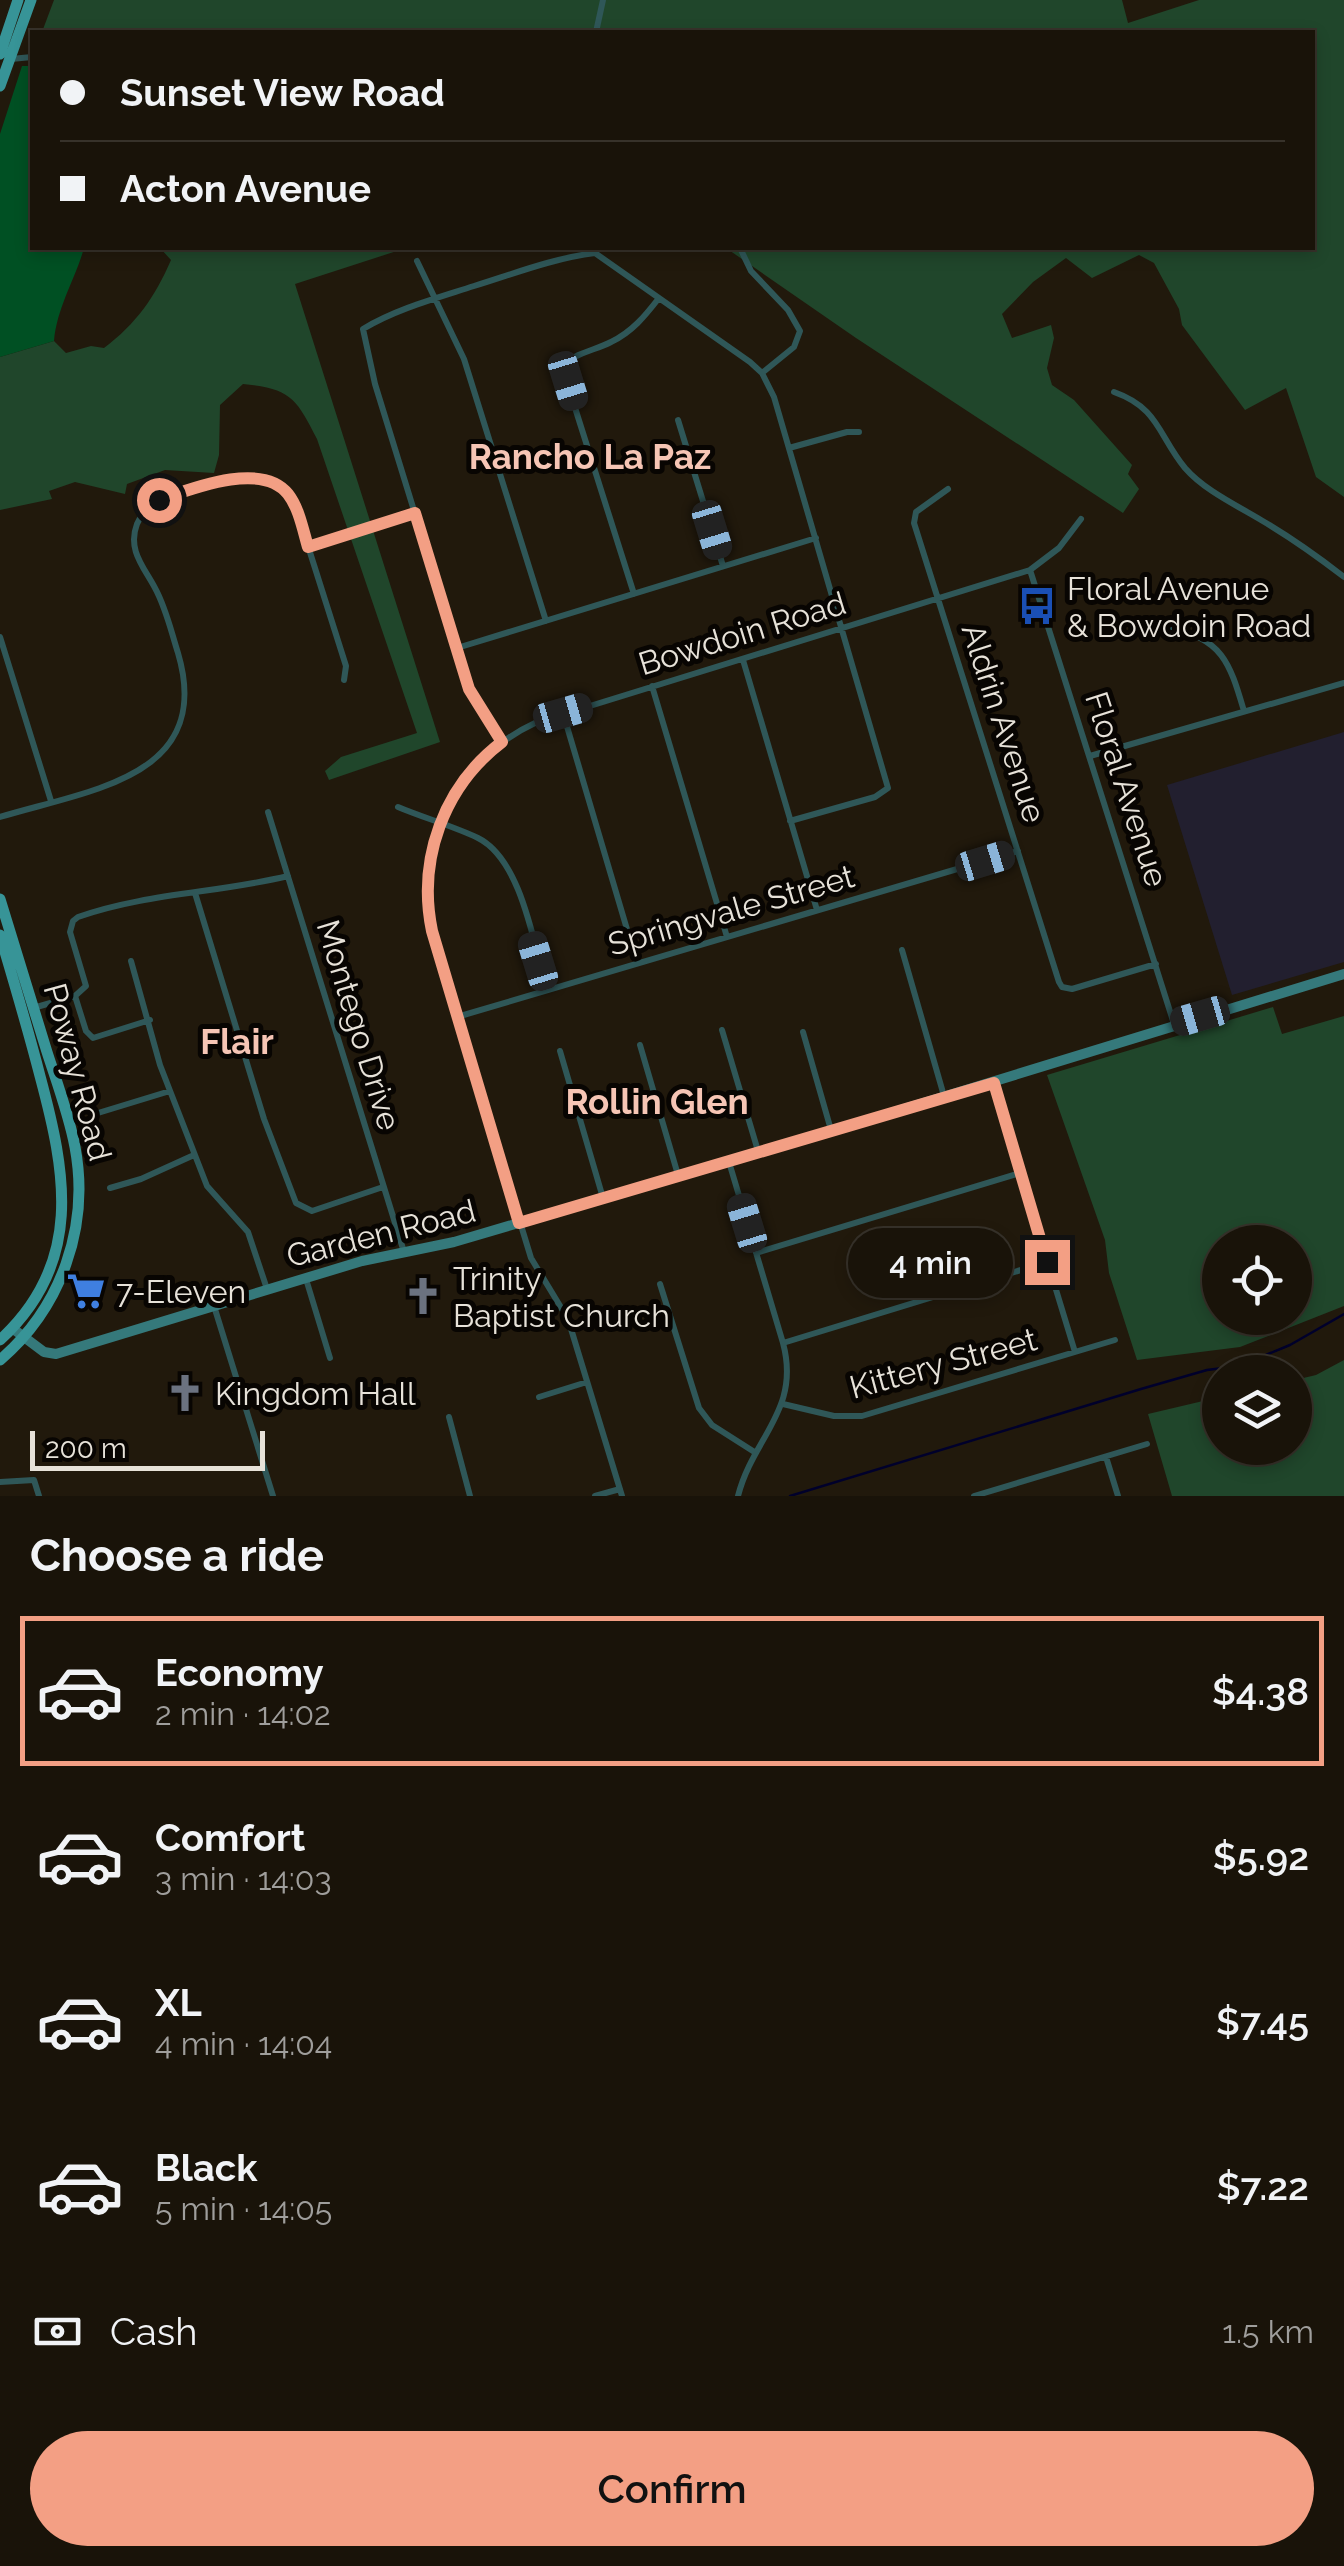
<!DOCTYPE html>
<meta charset="utf-8">
<style>
:root{--surface:#191309;--page:#262017;--text:#f1f3f6;--muted:#9f9e9c;--line:#37322a;--accent:#f39f84}
body{margin:0;font-family:Raleway,sans-serif;background:var(--page);color:var(--text);height:100vh;display:flex;flex-direction:column;font-size:38px;white-space:nowrap}
*{box-sizing:border-box;margin:0}
p{font-size:32px;color:var(--muted)}
.icon{flex:none;width:55px;height:55px;fill:none;stroke:currentColor;stroke-width:2;stroke-linecap:round;stroke-linejoin:round}
.map{position:relative;height:1496px;overflow:hidden}
.details{display:flex;flex-direction:column;background:var(--surface);flex:1}
.details>*{flex:none}
.guide{position:absolute;left:30px;top:30px;width:1285px;height:220px;border-radius:0px;box-shadow:0 5px 15px #0003,0 0 0 2px var(--line);display:grid;align-content:center;height:220px;padding:0 30px;background:var(--surface)}
.fabs{position:absolute;left:1202px;top:1225px;display:grid;gap:20px}
.fabs a{display:grid;place-items:center;width:110px;height:110px;border-radius:50%;background:var(--surface);box-shadow:0 5px 15px #0003,0 0 0 2px var(--line);font-size:50px}
.scale{position:absolute;left:30px;bottom:25px;width:235px;box-sizing:border-box;padding-left:10px;border:5px solid #e7e2d9;border-top:0;font-size:28px;line-height:35px;white-space:nowrap;color:#e7e2d9;-webkit-text-stroke:8px #080502;paint-order:stroke}
.end{position:absolute;width:45px;height:45px;margin:-22px;border:12px solid #f39f84;background:#111;box-shadow:0 0 0 5px #111}
.from{border-radius:50%}
.bubble{position:absolute;height:70px;border-radius:35px;background:var(--surface);box-shadow:0 5px 15px #0003,0 0 0 2px var(--line);font-size:32px;font-weight:600;line-height:70px;text-align:center}
.car{position:absolute;width:30px;height:60px;margin:-30px -15px;border-radius:12px;box-shadow:0 0 8px 2px #0007;background:linear-gradient(#222 24%,#8ab4d8 0 40%,#222 0 76%,#8ab4d8 0 86%,#222 0)}
.guide b{display:flex;align-items:center;gap:35px;height:95px;font-size:38px}
.guide b+b{border-top:2px solid var(--line)}
.guide i{width:25px;height:25px;background:var(--text)}
ul{padding:0;list-style:none}
li{display:flex;align-items:center;gap:30px;height:150px;margin:0 20px 15px;padding:0 10px;border:5px solid transparent;border-radius:0px}
li div{flex:1}
li b{display:block;font-size:38px}
li em{font-style:normal;font-weight:600}
li.current{border-color:var(--accent)}
li>.icon{width:90px;height:90px;stroke-width:1.5}
h2{padding:0 30px;font-size:45px;line-height:120px}
.pay{display:flex;align-items:center;gap:25px;height:110px;padding:0 30px;font-size:38px}
.pay p{margin-inline-start:auto}
.button{display:flex;gap:20px;margin-top:auto;padding:20px 30px}
.button a{flex:1;height:115px;border-radius:60px;background:var(--accent);color:#111;font-size:40px;font-weight:600;line-height:115px;text-align:center}
.map>svg:first-child{display:block}
</style>
<div class="map">
<svg width="1344" height="1496" viewBox="0 0 1344 1496">
<rect width="100%" height="100%" fill="#21190c"/>
<path fill="#221f2f" d="M1344,732V962L1232,995L1167,785Z"/>
<path fill="#20462b" fill-rule="evenodd" d="M54,0H1122L1128,23L1199,0H1344V497L1316,477L1286,388L1245,410L1182,325L1179,309L1154,263L1139,255L1092,278L1066,258L1033,282L1002,314L1012,338L1051,325L1054,338L1047,368L1052,385L1074,400L1132,465L1128,474L1139,489L1123,513L856,338L726,248H1312V32H42Z
M160,248H406L295,284L440,742L329,780L325,771L341,757L417,733L317,439C296,398 291,389 243,384L220,405L219,455L214,473L165,470L127,484L125,494L75,482L49,491L52,499L0,510V357L54,341L66,353L91,346L104,348C136,324 155,297 171,260Z
M1273,1007L1282,1034L1344,1016V1306L1240,1347L1137,1360L1109,1273L1105,1240L1047,1075ZM1220,1242H1295V1318H1220Z
M1344,1360V1496H1172L1148,1414L1220,1397V1448H1295V1380L1316,1375Z"/>
<path fill="#005023" d="M22,66H32V248H84C75,280 57,307 54,341L0,357V134Z"/>
<g fill="none" stroke-linecap="round" stroke-linejoin="round">
<path stroke="#00002b" stroke-width="2.5" d="M790,1496L1141,1389L1207,1370L1239,1366L1290,1345L1344,1314"/>
<path stroke="#2f5758" stroke-width="6" d="M596,32L603,0
M11,59L32,57
M740,248L751,271L788,310L800,331L794,347L762,373
M417,261L464,359L546,621
M1114,392C1159,408 1158,435 1185,468C1204,490 1236,505 1261,520C1290,537 1317,556 1344,577
M678,420L723,566
M789,448L847,432H859
M948,489L916,512L914,523L1059,982L1062,987L1072,989L1156,964
M308,547L415,513
M1030,570L1174,1024
M634,594L564,373L566,363C578,352 596,350 611,342C632,332 645,316 659,298
M1169,628C1223,638 1230,664 1244,711
M0,637L51,801
M457,648L816,538
M743,660L817,910
M652,686L727,937
M563,713L637,963
M502,741L469,689L375,384L363,329C396,309 437,298 474,286C513,274 554,258 595,253L750,362L762,373L774,397L888,788L875,797L790,821
M1090,756L1344,683
M398,807C424,818 453,826 478,838C522,860 534,946 547,990
M268,812L404,1252
M0,817C88,790 215,778 178,653C171,631 166,608 155,588C144,567 127,550 137,524C141,515 148,506 157,502C175,491 241,474 261,477C277,480 288,491 295,505L346,666L344,680
M195,893L264,1119L296,1203L312,1211L383,1187
M902,950L944,1096
M131,961L160,1065L207,1186L248,1232L267,1289
M75,996L86,1031L93,1038L150,1020
M33,1008L75,996L86,986L70,932L73,921L78,917C146,893 219,893 288,876
M457,1017L1018,851
M722,1030L758,1151
M803,1032L831,1130
M640,1045L678,1175
M560,1051L603,1198
M993,1083L1075,1352
M98,1113L170,1091
M729,1162L783,1343C801,1410 753,1437 738,1496
M110,1188L141,1179L194,1155
M756,1253L1020,1173
M306,1279L330,1358
M660,1284L699,1408L712,1425L756,1453
M214,1306L273,1496
M783,1343L1047,1262
M539,1397L587,1382
M783,1404L834,1416H862L1115,1340
M449,1417L470,1496
M1106,1457L1118,1496
M0,1482L34,1480L39,1496
M595,1496L620,1489
M622,1496L568,1319L531,1258L431,931C415,846 455,760 535,723L1030,570L1059,548L1081,519
M974,1496L1147,1444"/>
<path stroke="#35797b" stroke-width="10" d="M12,1328L44,1352L56,1354L362,1261L454,1242L832,1131L1344,974"/>
<path stroke="#379497" stroke-width="11" d="M0,54L18,0
M0,86L31,0
M0,899C16,950 31,1001 47,1052C57,1083 69,1115 75,1147C90,1227 61,1308 0,1360
M0,935C14,982 28,1029 40,1076C66,1173 84,1263 0,1340"/>
</g>
<g fill="none" stroke-linecap="round" stroke-linejoin="round">
<path stroke="#f39f84" stroke-width="12" d="M159,500C193,488 262,461 288,494C299,508 303,530 308,547L415,513L469,689L502,742C444,786 417,859 432,931L519,1223L994,1083L1047,1262"/>
</g>
<defs>
<g id="bus-bare" transform="scale(3)"><path d="M-5-6H5V4H4V6H2V4H-2V6H-4V4H-5ZM-3.5-4V0h7V-4ZM-3.5 1.2v1.5H-2V1.2ZM2 1.2v1.5H3.5V1.2Z" fill="#1a4fb4" stroke="#080502" stroke-width="2.5" paint-order="stroke"/></g>
<g id="supermarket-bare" transform="scale(3)"><path d="M-6-5.5h2.5l.6 2H6L4.5 2H-2.5L-4.4-4H-6ZM-1.5 3.2a1.3 1.3 0 1 0 .1 0ZM3 3.2a1.3 1.3 0 1 0 .1 0Z" fill="#3f7fe0" stroke="#080502" stroke-width="2.5" paint-order="stroke"/></g>
<g id="church-bare" transform="scale(3)"><path d="M-1.2-6h2.4v3.5h3.3v2.4h-3.3V6h-2.4V-.1h-3.3v-2.4h3.3Z" fill="#6b7280" stroke="#080502" stroke-width="2.5" paint-order="stroke"/></g>
</defs>
<g fill-rule="evenodd">
<use href="#bus-bare" x="1037" y="606"/>
<use href="#supermarket-bare" x="86" y="1291"/>
<use href="#church-bare" x="423" y="1296"/>
<use href="#church-bare" x="185" y="1393"/>
</g>
<g text-anchor="middle" dominant-baseline="central" stroke-width="10" stroke-linejoin="round" paint-order="stroke">
<g font-size="32" fill="#e7e2d9" stroke="#080502" text-anchor="start">
<text x="1067" y="588">Floral Avenue<tspan x="1067" dy="37">&amp; Bowdoin Road</tspan></text>
<text x="453" y="1278">Trinity<tspan x="453" dy="37">Baptist Church</tspan></text>
<text x="116" y="1291">7-Eleven</text>
<text x="215" y="1393">Kingdom Hall</text>
</g>
<g font-size="32" fill="#e7e2d9" stroke="#080502">
<text transform="translate(742 633) rotate(-17)">Bowdoin Road</text>
<text transform="translate(1004 723) rotate(72)">Aldrin Avenue</text>
<text transform="translate(1127 789) rotate(72)">Floral Avenue</text>
<text transform="translate(731 910) rotate(-16)">Springvale Street</text>
<text transform="translate(359 1025) rotate(73)">Montego Drive</text>
<text transform="translate(78 1072) rotate(75)">Poway Road</text>
<text transform="translate(381 1233) rotate(-14)">Garden Road</text>
<text transform="translate(943 1363) rotate(-15)">Kittery Street</text>
</g>
<g font-size="35" font-weight="bold" fill="#f6c5b5" stroke="#080502">
<text x="590" y="456">Rancho La Paz</text>
<text x="237" y="1041">Flair</text>
<text x="657" y="1101">Rollin Glen</text>
</g>
</g>
</svg>
<div class="fabs">
<a><svg class="icon" aria-label="locate" viewBox="0 0 24 24"><circle cx="12" cy="12" r="6"/><path d="M12 2v4M12 18v4M2 12h4M18 12h4"/></svg></a>
<a><svg class="icon" aria-label="layers" viewBox="0 0 24 24"><path d="M12 4l9 5-9 5-9-5zM3 14l9 5 9-5"/></svg></a>
</div>
<div class="scale">200 m</div>
<i class="end from" style="left:159px;top:500px"></i>
<i class="end" style="left:1047px;top:1262px"></i>
<div class="bubble" style="left:848px;top:1228px;width:165px">4 min</div>
<i class="car" style="left:568px;top:381px;rotate:163deg"></i>
<i class="car" style="left:712px;top:530px;rotate:163deg"></i>
<i class="car" style="left:563px;top:713px;rotate:74deg"></i>
<i class="car" style="left:985px;top:861px;rotate:73deg"></i>
<i class="car" style="left:538px;top:961px;rotate:343deg"></i>
<i class="car" style="left:1200px;top:1016px;rotate:254deg"></i>
<i class="car" style="left:747px;top:1223px;rotate:343deg"></i>
<div class="guide">
<b><i class="from"></i>Sunset View Road</b>
<b><i></i>Acton Avenue</b>
</div>
</div>
<section class="details">
<h2>Choose a ride</h2>
<ul>
<li class="current"><svg class="icon" aria-label="car" viewBox="0 0 24 24"><path d="M5 17H2v-5l4-1 3-4h7l3 4 3 1v5h-3M9 17h6M6 11h13"/><circle cx="7" cy="17" r="2"/><circle cx="17" cy="17" r="2"/></svg><div><b>Economy</b><p>2 min · 14:02</p></div><em>$4.38</em></li>
<li><svg class="icon" aria-label="car" viewBox="0 0 24 24"><path d="M5 17H2v-5l4-1 3-4h7l3 4 3 1v5h-3M9 17h6M6 11h13"/><circle cx="7" cy="17" r="2"/><circle cx="17" cy="17" r="2"/></svg><div><b>Comfort</b><p>3 min · 14:03</p></div><em>$5.92</em></li>
<li><svg class="icon" aria-label="car" viewBox="0 0 24 24"><path d="M5 17H2v-5l4-1 3-4h7l3 4 3 1v5h-3M9 17h6M6 11h13"/><circle cx="7" cy="17" r="2"/><circle cx="17" cy="17" r="2"/></svg><div><b>XL</b><p>4 min · 14:04</p></div><em>$7.45</em></li>
<li><svg class="icon" aria-label="car" viewBox="0 0 24 24"><path d="M5 17H2v-5l4-1 3-4h7l3 4 3 1v5h-3M9 17h6M6 11h13"/><circle cx="7" cy="17" r="2"/><circle cx="17" cy="17" r="2"/></svg><div><b>Black</b><p>5 min · 14:05</p></div><em>$7.22</em></li>
</ul>
<div class="pay"><svg class="icon" aria-label="cash" viewBox="0 0 24 24"><path d="M3 7h18v10H3z"/><circle cx="12" cy="12" r="2"/></svg>Cash<p>1.5 km</p></div>
<div class="button"><a>Confirm</a></div>
</section>
